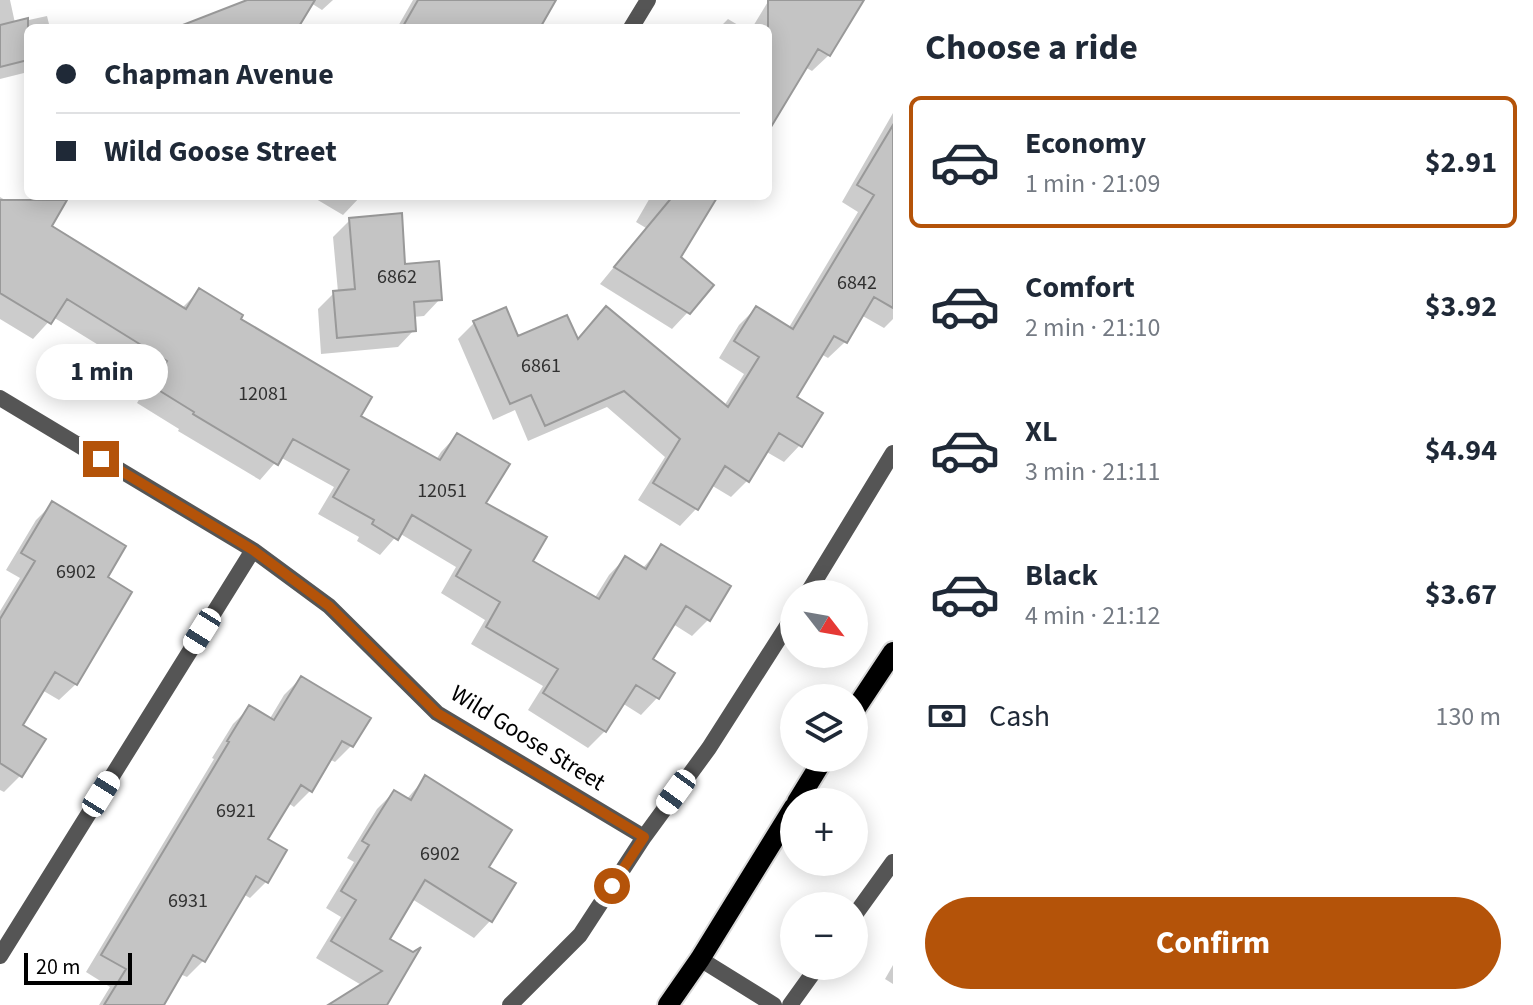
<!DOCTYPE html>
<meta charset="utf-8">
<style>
:root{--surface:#fff;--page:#f6f6f7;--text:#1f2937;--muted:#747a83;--line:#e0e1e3;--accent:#b45309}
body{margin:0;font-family:"Source Sans 3",sans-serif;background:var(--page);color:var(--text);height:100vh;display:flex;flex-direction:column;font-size:30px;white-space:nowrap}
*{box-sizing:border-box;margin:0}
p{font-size:26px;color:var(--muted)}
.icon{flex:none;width:44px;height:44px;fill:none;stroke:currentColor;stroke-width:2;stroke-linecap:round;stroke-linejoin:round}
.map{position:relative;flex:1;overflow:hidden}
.side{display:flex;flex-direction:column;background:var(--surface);width:640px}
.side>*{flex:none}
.top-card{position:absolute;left:24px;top:24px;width:748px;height:176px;border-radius:12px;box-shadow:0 4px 20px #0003;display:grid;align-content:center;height:176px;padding:0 32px;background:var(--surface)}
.needle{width:52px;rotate:121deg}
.buttons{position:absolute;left:780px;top:580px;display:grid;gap:16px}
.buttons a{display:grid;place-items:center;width:88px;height:88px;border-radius:50%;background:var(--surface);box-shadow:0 4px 20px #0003;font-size:40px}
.scale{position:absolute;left:24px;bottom:20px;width:108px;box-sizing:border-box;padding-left:8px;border:4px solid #000;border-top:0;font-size:22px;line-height:28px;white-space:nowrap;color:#000;-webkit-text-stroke:6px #fff;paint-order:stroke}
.end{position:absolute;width:36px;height:36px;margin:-18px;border:10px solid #b45309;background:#fff;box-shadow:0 0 0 4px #fff}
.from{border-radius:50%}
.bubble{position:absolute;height:56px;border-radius:28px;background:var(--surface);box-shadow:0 4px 20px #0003;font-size:26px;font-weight:700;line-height:56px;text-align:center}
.car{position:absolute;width:24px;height:48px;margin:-24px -12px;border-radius:10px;box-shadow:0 0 6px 2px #0007;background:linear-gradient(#fff 24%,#345 0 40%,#fff 0 76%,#345 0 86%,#fff 0)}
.top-card b{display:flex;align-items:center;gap:28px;height:76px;font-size:30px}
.top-card b+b{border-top:2px solid var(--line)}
.top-card i{width:20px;height:20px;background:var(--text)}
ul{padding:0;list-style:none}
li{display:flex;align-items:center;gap:24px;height:132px;margin:0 16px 12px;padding:0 16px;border:4px solid transparent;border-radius:12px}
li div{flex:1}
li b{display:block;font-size:30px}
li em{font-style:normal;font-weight:700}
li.on{border-color:var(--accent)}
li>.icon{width:72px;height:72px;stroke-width:1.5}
h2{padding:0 32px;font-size:36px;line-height:96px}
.pay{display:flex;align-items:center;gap:20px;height:88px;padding:0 32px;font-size:30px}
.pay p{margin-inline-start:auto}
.cta{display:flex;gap:16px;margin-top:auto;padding:16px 32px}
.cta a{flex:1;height:92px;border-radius:48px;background:var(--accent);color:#fff;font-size:32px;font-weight:700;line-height:92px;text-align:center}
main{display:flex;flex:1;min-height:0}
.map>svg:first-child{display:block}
</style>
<main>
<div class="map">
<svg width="893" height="1005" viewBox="0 0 893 1005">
<rect width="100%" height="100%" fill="#fff"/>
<path fill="#0003" d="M0,0H10L15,23L47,16L50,28H28V72L0,79Z
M252,0H333L322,10L311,3L296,28H211Z
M413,0H556L537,28H397Z
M769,0H862L829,55L812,71L805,67L768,128V28H752Z
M728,19L743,28H719Z
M893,113V319L884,328L861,315L845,342L828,358L821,354L794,397L800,445L784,462L765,451L748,480L731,497L711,485L696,509L680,526L638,500L665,457L607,407L528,441L515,410L493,420L458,339L475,322L517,338L576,341L606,309L724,406L744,374L719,358L739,325L756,308L788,329L858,212L842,202Z
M311,196H361L343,215Z
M651,196H716L679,258L688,312L672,329L600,284L646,228L636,222Z
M0,197L136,279L182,308L199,291L238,319L358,417L436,460L441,452L457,435L484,503L530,562L594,599L609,575L625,558L642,569L662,546L709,619L692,636L673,624L651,660L673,674L657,698L641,715L622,703L605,731L588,748L528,710L543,686L471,644L485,620L441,593L456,567L399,533L380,555L357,541L359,537L318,514L334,487L280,457L260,480L178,431L179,429L137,403L152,378L53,317L33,339L0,319Z
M350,220L440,299L424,316L413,317L414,330L398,347L321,354L318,309L334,293L338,292L333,237Z
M52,504L105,578L76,684L59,700L42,690L20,726V776L4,792L0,790V611L20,578L6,570L36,520Z
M301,678L351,746L335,762L329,759L311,790L294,807L288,803L266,839V882L250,898L243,894L203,961L187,977L180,974L161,1005H99L110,987L86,972L214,759L212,758L233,724L249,708L269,720L284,695Z
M425,778L487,867L514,884L490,921L474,938L412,899L387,939L384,1005H332L363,986L316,958L341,917L326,908L354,862L347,858L377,809L394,792L406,800Z
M893,965V984L885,979Z"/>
<path fill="#c4c4c4" stroke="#999" stroke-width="2" d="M247,0H315L298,28H181L180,26Z
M418,0H556L540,28H402Z
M768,0H864L830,56L818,49L768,132Z
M28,18V60L0,67V25Z
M893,125V308L874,297L847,343L834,336L797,397L823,413L802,447L779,433L749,482L725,466L698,510L653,483L680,439L624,391L545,426L531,395L510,404L473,321L506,307L518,336L567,315L578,339L606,306L728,407L759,357L734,341L756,306L793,329L874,195L857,185Z
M673,196H718L681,257L714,285L690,314L614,267Z
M0,200H67L52,226L186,309L199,288L243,315L241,319L372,397L361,416L440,460L457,433L510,464L486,503L547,537L533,561L599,599L625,556L646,569L661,544L731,586L710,621L686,606L653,659L675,673L659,699L636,685L606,732L543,693L558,669L486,627L500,602L456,576L471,550L412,515L398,540L372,524L374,520L333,497L349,470L293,439L278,465L193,414L194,412L152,386L167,361L67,299L51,324L0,293Z
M402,213L405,264L439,261L442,300L414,302L416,331L337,338L333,291L355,289L349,218Z
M52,501L126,546L108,577L132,592L77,685L55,672L23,725L46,739L22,777L0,763V619L35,561L21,553Z
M301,676L371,718L353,747L342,741L312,792L301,785L268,839L287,850L268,883L256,876L205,962L193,955L164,1005H104L126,969L101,955L229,742L227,741L249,705L274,720Z
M425,775L512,830L489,867L516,883L492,922L425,880L390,939L413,952L421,947L387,1005H328L382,971L331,941L356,900L341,891L369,845L362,841L394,790L411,800Z"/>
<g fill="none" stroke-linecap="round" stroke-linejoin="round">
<g stroke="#dbdbdb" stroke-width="24">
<path id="primary" d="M854,711L893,652
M797,802L824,758
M668,1005L700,959L794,807"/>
</g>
<path stroke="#555" stroke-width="16" d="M631,28L648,0
M0,398L253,550L329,606L437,713L644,837
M807,594L893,453
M854,916L893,862
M0,956L253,550
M700,959L774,1005
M510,1005L580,935L644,837L709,748L794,615
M790,1005L818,966"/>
<use href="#primary" stroke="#000" stroke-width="20"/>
</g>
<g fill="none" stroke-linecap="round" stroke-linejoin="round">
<path stroke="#b45309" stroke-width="10" d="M101,459L253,550L329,606L437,713L644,837L612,886"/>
</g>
<g text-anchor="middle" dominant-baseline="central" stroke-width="6" stroke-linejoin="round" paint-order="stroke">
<g font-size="20" fill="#313131">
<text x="397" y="277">6862</text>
<text x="857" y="283">6842</text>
<text x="541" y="366">6861</text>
<text x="263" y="394">12081</text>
<text x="442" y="491">12051</text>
<text x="76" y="572">6902</text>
<text x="236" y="811">6921</text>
<text x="440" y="854">6902</text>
<text x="188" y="901">6931</text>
</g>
<g font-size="24" fill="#000" stroke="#fff">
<text transform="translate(528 738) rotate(32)">Wild Goose Street</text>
</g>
</g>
</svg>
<div class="buttons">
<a><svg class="needle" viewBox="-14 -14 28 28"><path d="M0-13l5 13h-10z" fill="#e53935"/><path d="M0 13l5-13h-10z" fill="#747a83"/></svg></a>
<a><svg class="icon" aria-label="layers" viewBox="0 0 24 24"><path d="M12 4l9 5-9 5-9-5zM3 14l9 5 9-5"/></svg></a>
<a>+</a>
<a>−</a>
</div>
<div class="scale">20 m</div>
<i class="end from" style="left:612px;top:886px"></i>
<i class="end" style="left:101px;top:459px"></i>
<div class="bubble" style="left:36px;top:344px;width:132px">1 min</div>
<i class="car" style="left:202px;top:631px;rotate:212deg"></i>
<i class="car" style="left:676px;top:792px;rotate:216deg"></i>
<i class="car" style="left:101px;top:794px;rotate:32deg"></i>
<div class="top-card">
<b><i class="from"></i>Chapman Avenue</b>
<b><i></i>Wild Goose Street</b>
</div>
</div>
<section class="side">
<h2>Choose a ride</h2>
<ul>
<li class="on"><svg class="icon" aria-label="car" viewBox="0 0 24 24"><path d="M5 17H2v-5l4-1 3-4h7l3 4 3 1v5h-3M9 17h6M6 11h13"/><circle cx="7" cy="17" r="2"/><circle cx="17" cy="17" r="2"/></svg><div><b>Economy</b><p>1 min · 21:09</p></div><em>$2.91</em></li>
<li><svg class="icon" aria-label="car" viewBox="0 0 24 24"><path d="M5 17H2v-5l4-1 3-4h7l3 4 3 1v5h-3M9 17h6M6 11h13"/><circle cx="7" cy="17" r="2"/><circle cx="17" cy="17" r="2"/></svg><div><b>Comfort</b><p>2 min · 21:10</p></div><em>$3.92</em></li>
<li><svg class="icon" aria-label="car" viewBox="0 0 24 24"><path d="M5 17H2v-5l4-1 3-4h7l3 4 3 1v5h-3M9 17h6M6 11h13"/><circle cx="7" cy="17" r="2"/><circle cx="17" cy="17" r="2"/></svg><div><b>XL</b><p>3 min · 21:11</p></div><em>$4.94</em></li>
<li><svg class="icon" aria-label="car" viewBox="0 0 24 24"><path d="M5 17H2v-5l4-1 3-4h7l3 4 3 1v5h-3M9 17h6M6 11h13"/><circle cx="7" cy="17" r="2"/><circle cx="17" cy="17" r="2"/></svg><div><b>Black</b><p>4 min · 21:12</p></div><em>$3.67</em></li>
</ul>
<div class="pay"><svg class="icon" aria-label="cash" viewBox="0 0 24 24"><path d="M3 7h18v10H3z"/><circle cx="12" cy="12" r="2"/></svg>Cash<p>130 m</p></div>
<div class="cta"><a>Confirm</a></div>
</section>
</main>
